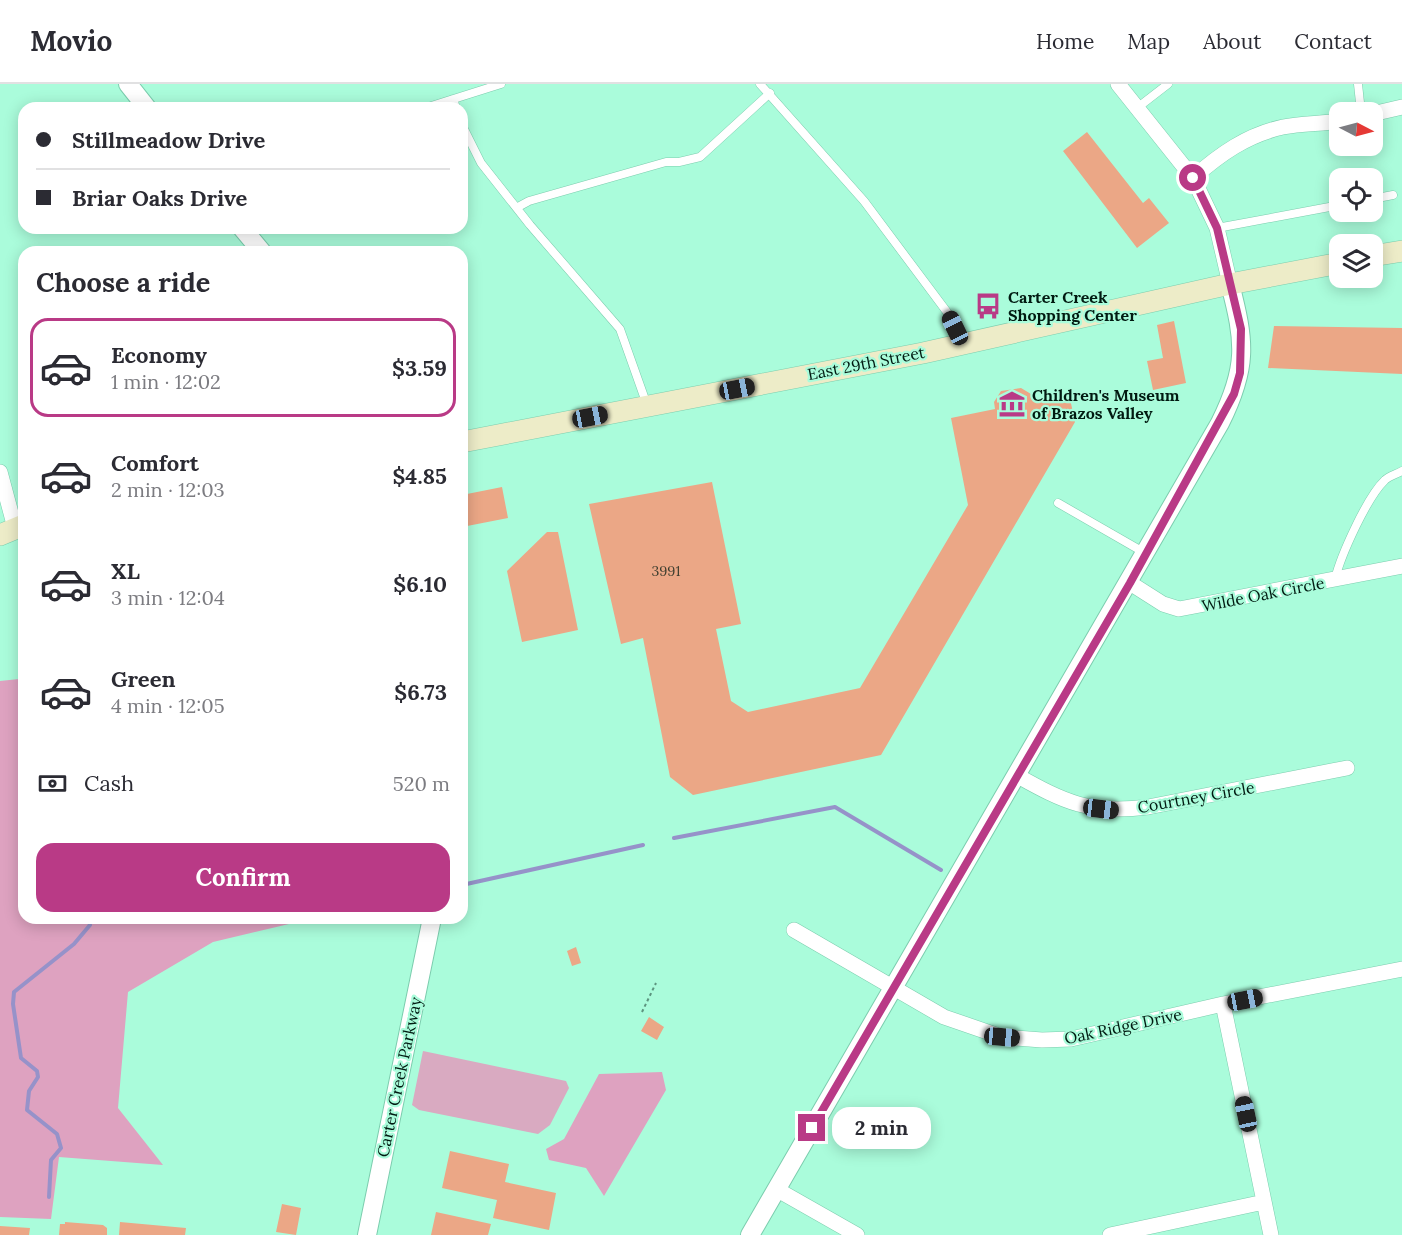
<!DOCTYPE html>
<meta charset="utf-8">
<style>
:root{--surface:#fff;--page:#f7f7f7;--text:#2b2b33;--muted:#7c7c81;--line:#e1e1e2;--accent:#b93a86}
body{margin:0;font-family:Lora,serif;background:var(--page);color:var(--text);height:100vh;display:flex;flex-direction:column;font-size:22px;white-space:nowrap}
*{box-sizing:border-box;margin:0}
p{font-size:20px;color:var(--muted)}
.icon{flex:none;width:33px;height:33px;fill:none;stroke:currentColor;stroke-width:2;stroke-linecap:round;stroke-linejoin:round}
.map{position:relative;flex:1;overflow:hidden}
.drawer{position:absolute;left:18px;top:162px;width:450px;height:678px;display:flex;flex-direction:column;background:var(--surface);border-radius:18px;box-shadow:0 3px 15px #0003}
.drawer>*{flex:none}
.hud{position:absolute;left:18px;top:18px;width:450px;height:132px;border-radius:18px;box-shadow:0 3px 15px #0003;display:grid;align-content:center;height:132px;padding:0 18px;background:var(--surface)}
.needle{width:39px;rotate:96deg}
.controls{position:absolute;left:1329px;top:18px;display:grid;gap:12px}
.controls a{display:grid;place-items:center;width:54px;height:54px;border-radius:12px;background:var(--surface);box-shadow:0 3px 15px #0003;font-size:30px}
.end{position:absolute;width:27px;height:27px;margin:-14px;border:8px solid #b93a86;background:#fff;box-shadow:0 0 0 3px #fff}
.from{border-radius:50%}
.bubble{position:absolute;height:42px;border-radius:18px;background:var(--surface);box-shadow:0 3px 15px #0003;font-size:20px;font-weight:700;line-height:42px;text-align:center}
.car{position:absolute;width:18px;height:36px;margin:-18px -9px;border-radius:8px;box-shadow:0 0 4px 2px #0007;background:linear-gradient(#222 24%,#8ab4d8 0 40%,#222 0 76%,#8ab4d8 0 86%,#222 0)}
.hud b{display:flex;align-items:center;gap:21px;height:57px;font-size:22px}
.hud b+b{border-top:2px solid var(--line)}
.hud i{width:15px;height:15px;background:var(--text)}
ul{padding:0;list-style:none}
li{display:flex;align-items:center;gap:18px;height:99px;margin:0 12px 9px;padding:0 6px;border:3px solid transparent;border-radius:18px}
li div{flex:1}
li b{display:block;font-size:22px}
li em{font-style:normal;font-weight:700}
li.active{border-color:var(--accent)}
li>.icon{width:54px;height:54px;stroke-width:1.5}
h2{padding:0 18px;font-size:27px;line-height:72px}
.pay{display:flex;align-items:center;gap:15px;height:66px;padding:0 18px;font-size:22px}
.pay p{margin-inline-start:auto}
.button{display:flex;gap:12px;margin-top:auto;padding:12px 18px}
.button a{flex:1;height:69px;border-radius:18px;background:var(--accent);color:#fff;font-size:24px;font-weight:700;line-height:69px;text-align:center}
header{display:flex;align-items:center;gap:36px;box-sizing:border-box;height:84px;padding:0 30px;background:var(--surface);border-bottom:2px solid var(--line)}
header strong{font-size:28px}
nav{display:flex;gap:33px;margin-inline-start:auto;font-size:21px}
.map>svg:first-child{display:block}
</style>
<header>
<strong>Movio</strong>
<nav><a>Home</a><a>Map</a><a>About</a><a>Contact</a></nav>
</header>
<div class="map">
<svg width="1402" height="1151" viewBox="0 0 1402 1151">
<rect width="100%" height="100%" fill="#aafcdb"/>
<path fill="#d9aac1" d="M423,967L566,997L569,1004L550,1041L538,1050L419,1026L412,1021Z"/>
<path fill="#dea2c0" d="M19,595L18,684H24V834H288L289,840L213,858L128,908L118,1024L163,1081L59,1073L51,1135L0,1133V597Z
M662,988L666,1006L604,1112L586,1084L549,1076L546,1065L564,1055L599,990Z"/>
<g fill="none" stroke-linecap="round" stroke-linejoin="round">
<path stroke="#9692c9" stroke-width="4" d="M674,754L835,723L941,786
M462,801L643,761
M49,1113L51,1076L61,1064L57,1050L27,1026L29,1007L38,993L37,987L21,974L13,920L14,908L74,860L90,841L88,834"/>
</g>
<path fill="#eba786" d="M1087,48L1143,119L1149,114L1169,139L1137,164L1063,67Z
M1174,237L1186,299L1153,306L1147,277L1163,274L1157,241Z
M1274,242L1402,244V290L1268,284Z
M1021,304L1031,310L1033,317L1069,310L1075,338L881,671L693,711L670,693L643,554L621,560L589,420L712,398L741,540L716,545L731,617L748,628L860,604L968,421L951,334L995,325L994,318L1001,307Z
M502,403L508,434L462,443V411Z
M547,448H558L578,546L522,558L507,487Z
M576,863L581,879L572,882L567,867Z
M649,933L664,943L657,956L641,947Z
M450,1067L509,1080L505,1098L556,1109L549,1146L493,1134L497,1116L442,1104Z
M282,1120L301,1124L296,1151L276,1148Z
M436,1128L491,1140L488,1151H431Z
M65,1138L103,1141L107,1144V1151H59L60,1140H65Z
M120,1138L186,1144L185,1151H119Z
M0,1142L30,1144L29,1151H0Z"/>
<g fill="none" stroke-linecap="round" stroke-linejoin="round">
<g stroke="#7ccdae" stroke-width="9">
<path id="service" d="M760,0L864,117L947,228L962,258
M1358,0L1361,28
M453,15L456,24
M425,24L501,0
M1137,24L1168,0
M462,41L481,79L530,141L620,245L647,321
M1372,115L1393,111
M518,123L529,117L666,78H679L700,73L770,9
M1217,144L1340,121
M1058,419L1145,469
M1335,495C1341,471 1367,413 1385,396C1389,392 1397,390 1402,387"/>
</g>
<g stroke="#7ccdae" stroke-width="16">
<path id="minor" d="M1118,0L1193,94L1217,144L1230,200
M1372,30L1402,23
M1193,94C1220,70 1247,51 1283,43C1301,39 1321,40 1340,37
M0,388L15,444
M1130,499L1163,520L1179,525L1402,482
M1016,691C1066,719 1089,730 1148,723L1347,684
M794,846L944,933L1002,953L1042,956L1071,955L1223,920L1402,885
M1223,920L1271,1151
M776,1105L857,1151
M1110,1151L1264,1118"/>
</g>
<g stroke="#7ccdae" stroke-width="20">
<path id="tertiary" d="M128,0L147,24
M242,144L262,168
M367,1151L432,834
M750,1151L1220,339C1248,283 1245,258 1230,200"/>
</g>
<g stroke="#7ccdae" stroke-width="22">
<path id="secondary" d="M1372,172L1402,167
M462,358L923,269L1230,200L1340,179
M0,451L24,441"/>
</g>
<path stroke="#5c947e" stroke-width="2" stroke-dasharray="3 3" stroke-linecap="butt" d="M642,928L656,899"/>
<use href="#service" stroke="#fff" stroke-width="8"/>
<use href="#minor" stroke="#fff" stroke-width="15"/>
<use href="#tertiary" stroke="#fff" stroke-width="18"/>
<use href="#secondary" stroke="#edecc8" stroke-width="21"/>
</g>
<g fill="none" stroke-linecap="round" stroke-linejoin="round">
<path stroke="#b93a86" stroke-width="8" d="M812,1044L1130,499L1234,310L1240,289L1241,245L1217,144L1193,94"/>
</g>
<defs>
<g id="bus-bare" transform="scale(2.07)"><path d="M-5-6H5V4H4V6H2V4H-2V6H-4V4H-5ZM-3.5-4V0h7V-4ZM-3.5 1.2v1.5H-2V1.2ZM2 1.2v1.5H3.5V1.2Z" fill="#b93a86" stroke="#aafcdb" stroke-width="2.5" paint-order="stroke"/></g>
<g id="museum-bare" transform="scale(2.07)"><path d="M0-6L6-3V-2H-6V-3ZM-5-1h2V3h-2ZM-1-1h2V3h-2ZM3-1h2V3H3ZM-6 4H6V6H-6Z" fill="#b93a86" stroke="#aafcdb" stroke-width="2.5" paint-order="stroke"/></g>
</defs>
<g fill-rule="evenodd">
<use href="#bus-bare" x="988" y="222"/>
<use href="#museum-bare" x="1012" y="320"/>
</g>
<g text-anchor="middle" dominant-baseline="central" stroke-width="4.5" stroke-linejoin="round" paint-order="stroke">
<g font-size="14" fill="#3c3d2e">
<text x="666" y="487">3991</text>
</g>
<g font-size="16" font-weight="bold" fill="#011a11" stroke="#aafcdb" text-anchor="start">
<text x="1008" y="213">Carter Creek<tspan x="1008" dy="18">Shopping Center</tspan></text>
<text x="1032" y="311">Children's Museum<tspan x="1032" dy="18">of Brazos Valley</tspan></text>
</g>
<g font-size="16" fill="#011a11" stroke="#aafcdb">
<text transform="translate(866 279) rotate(-11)">East 29th Street</text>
<text transform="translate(1263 510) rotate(-11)">Wilde Oak Circle</text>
<text transform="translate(1196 713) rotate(-10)">Courtney Circle</text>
<text transform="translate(1123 942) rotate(-12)">Oak Ridge Drive</text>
<text transform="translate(399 993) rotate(-78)">Carter Creek Parkway</text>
</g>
</g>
</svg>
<div class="controls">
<a><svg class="needle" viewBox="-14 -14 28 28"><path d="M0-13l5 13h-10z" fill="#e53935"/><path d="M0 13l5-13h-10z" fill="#7c7c81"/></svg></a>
<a><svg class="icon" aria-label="locate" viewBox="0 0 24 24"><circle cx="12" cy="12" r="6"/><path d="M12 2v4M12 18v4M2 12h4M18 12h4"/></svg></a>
<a><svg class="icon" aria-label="layers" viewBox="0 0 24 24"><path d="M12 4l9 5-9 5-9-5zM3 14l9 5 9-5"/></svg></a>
</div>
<i class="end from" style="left:1193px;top:94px"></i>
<i class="end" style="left:812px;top:1044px"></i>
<div class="bubble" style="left:832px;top:1023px;width:99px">2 min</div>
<i class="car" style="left:955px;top:244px;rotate:334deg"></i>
<i class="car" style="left:737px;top:305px;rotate:79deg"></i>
<i class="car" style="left:590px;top:333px;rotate:79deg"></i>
<i class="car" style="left:1101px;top:725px;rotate:97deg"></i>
<i class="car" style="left:1245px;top:916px;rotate:79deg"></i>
<i class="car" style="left:1002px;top:953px;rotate:95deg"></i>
<i class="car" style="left:1246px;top:1030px;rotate:348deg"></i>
<div class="hud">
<b><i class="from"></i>Stillmeadow Drive</b>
<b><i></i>Briar Oaks Drive</b>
</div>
<section class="drawer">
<h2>Choose a ride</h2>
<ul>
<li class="active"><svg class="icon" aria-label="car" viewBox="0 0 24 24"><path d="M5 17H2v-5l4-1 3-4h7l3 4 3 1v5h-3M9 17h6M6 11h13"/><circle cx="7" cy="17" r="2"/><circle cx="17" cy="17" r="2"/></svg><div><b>Economy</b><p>1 min · 12:02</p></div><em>$3.59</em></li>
<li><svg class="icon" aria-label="car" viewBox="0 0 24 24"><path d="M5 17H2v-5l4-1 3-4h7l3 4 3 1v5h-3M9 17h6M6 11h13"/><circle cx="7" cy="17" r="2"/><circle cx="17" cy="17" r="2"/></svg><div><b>Comfort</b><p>2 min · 12:03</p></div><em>$4.85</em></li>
<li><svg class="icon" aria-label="car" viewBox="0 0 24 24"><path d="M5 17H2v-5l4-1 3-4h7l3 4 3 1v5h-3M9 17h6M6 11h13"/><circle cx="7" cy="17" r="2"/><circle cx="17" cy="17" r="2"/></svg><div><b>XL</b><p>3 min · 12:04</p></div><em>$6.10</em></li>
<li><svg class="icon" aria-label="car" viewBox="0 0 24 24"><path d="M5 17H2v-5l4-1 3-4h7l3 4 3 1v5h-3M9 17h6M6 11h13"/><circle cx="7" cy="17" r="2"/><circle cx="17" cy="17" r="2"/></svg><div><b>Green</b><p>4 min · 12:05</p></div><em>$6.73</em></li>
</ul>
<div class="pay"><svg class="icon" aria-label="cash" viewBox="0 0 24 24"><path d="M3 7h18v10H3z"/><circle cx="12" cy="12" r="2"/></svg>Cash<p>520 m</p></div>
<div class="button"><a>Confirm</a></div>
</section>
</div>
